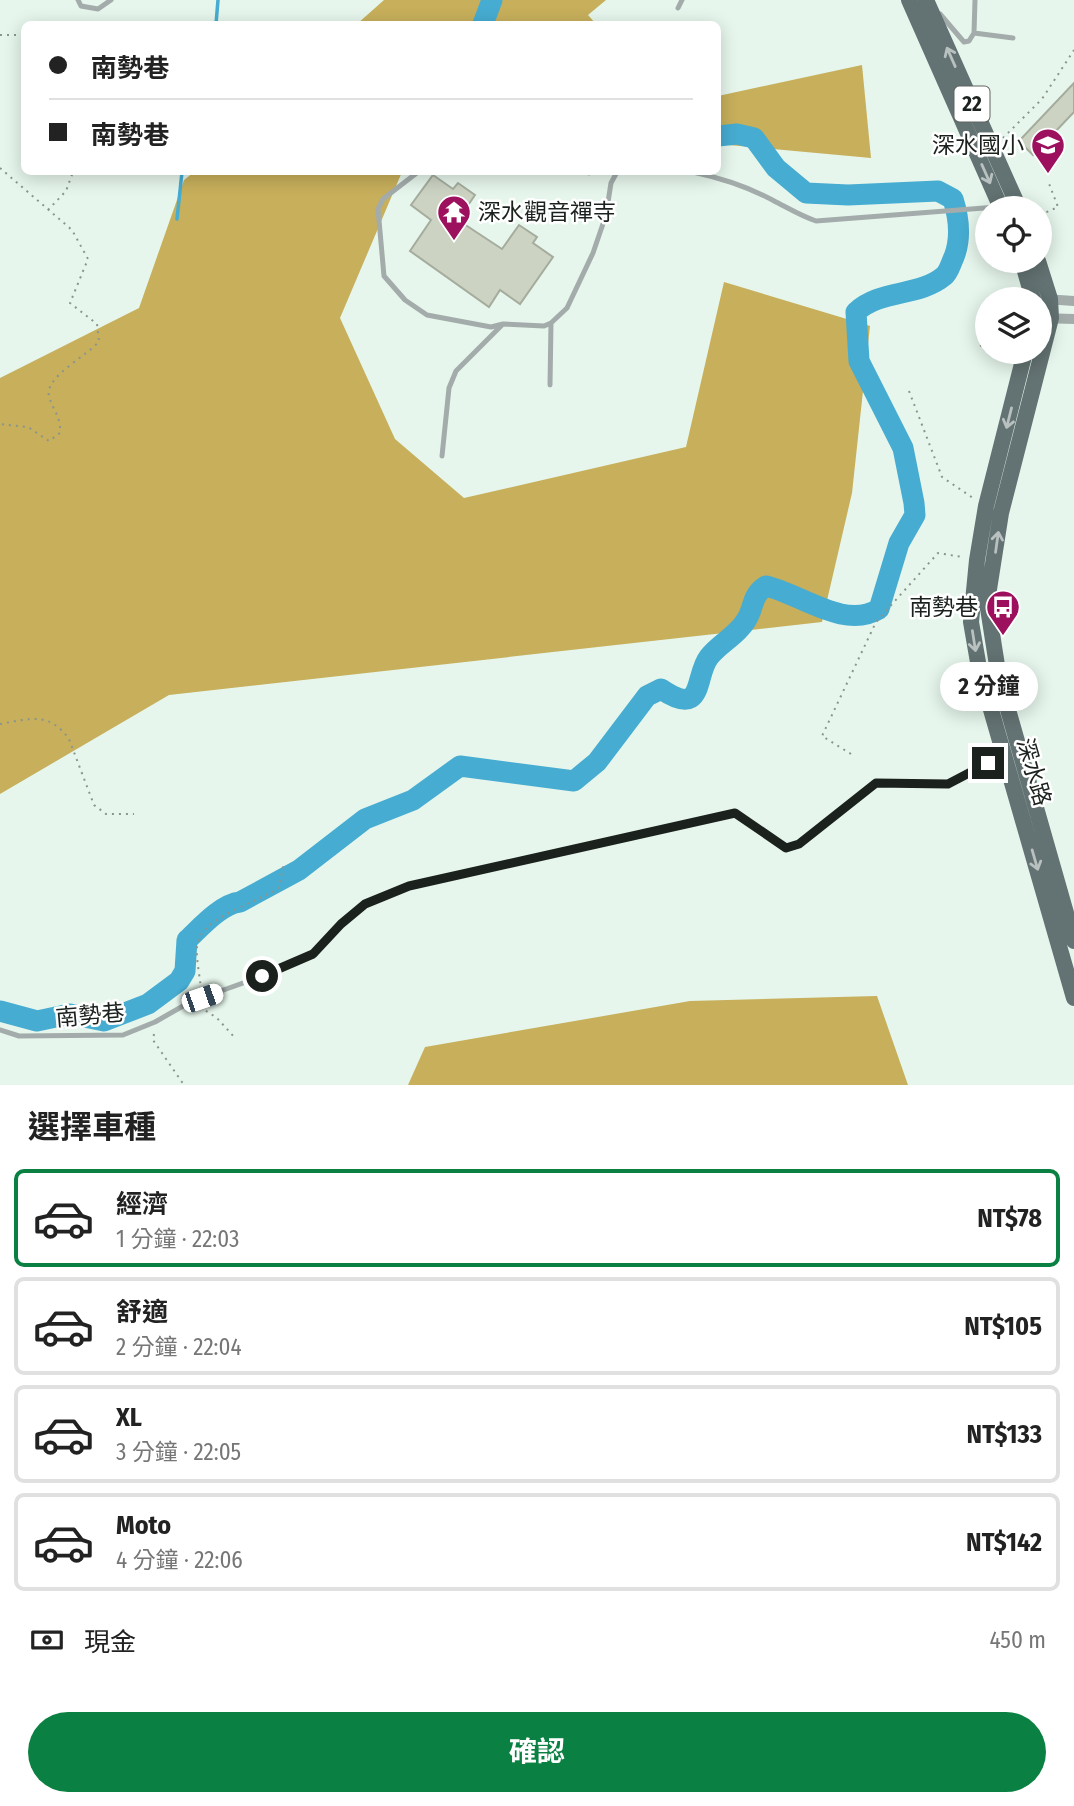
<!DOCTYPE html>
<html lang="zh-TW">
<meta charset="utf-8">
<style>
:root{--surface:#fff;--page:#f6f6f6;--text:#222;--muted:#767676;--line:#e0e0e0;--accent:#0b8043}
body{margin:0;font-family:"Fira Sans Condensed","Noto Sans TC",sans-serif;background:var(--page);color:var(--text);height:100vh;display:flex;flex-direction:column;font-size:26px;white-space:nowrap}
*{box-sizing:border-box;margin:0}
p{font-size:23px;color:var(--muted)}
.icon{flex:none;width:38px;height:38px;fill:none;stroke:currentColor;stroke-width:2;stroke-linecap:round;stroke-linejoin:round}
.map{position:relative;height:1085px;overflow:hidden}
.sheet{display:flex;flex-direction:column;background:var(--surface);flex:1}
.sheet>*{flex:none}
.hud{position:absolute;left:21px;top:21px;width:700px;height:154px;border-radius:10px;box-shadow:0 4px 18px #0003;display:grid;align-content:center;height:154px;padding:0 28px;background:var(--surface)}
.tools{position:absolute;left:975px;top:196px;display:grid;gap:14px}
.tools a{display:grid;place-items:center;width:77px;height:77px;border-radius:50%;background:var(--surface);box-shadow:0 4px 18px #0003;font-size:35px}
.end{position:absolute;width:32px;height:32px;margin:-16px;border:9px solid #1b211d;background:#fff;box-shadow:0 0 0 4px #fff}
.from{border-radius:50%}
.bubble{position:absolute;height:49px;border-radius:24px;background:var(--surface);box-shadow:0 4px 18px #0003;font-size:23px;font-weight:700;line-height:49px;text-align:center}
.car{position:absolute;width:21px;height:42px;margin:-21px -10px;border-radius:9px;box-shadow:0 0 5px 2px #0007;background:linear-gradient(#fff 24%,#345 0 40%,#fff 0 76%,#345 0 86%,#fff 0)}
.hud b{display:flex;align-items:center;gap:24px;height:66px;font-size:26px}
.hud b+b{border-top:2px solid var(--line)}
.hud i{width:18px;height:18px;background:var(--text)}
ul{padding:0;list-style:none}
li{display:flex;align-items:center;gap:21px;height:98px;margin:0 14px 10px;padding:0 14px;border:4px solid var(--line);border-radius:10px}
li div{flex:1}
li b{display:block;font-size:26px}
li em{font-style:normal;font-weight:700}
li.selected{border-color:var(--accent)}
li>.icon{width:63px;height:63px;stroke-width:1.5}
h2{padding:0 28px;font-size:32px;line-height:84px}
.pay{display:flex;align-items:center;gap:18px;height:77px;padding:0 28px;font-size:26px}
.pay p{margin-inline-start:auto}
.cta{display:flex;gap:14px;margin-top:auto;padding:14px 28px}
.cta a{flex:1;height:80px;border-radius:42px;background:var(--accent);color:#fff;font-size:28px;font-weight:700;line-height:80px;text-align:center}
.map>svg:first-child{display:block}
</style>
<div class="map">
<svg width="1074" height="1085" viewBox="0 0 1074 1085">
<rect width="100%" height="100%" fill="#e6f6ec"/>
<path fill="#c7af5b" d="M384,0H606L588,15L596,24H357Z
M862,65L871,158L718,144V96Z
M194,172H402L340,318L395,439L464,498L686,447L724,282L870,326L852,493L822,622L169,695L0,794V378L139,308L184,180Z
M877,996L908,1085H408L425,1047L690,1001Z"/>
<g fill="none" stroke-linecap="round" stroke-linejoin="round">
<path stroke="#46acd1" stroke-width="3.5" d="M216,24L218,0
M177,219L182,172"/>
<path stroke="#46acd1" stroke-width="21" d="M483,24L492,0
M0,1011L37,1021L70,1014L104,1021L148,1004L179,981L185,971L187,940C200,928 221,904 240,902L299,870L365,819L413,800L460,766L574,781L597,762L647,696L661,689C705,719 694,676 709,657C719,644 736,636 745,622C755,609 750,596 766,586C801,594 844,630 879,609L899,543L915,515L914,503L903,448L859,361L856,312C880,289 919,297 944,276C949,272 951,263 954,257C961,239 959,218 953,199L938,191L848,195L806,193L776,168L754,138L737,134L718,136"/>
</g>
<path fill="#ccd3c3" stroke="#a5ac9d" stroke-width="2" d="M1074,83V112L1033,155L1019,141Z
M433,175L453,189L458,183L475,195L458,220L502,249L519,225L537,237L533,243L553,257L520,304L500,290L489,307L410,251L431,220L411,205Z"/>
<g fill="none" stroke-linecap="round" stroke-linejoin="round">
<path stroke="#8a958e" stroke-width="2" stroke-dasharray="2 5" stroke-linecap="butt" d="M0,35H20
M1003,138L1042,99L1074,50
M0,168L72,230L88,259L70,303L97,324L99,341C89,355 44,377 49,396C53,411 61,416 60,433L49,441L28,427L0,424
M48,210L66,191L73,172
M1040,215L1058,207L1048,181
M987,224L983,226L987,236
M980,346L987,343
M909,391L942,477L973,498
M0,724C29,719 49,711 69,739L94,805L106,814H134
M851,754L822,736L876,622L938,553L962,557
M201,990C200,976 196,960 197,946C199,918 258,902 279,888L284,862
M200,1007L217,1018L235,1038
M154,1034L153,1040L184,1085"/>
<path stroke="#a3acab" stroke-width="5" d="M78,0L81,6L98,9L111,0
M678,8L682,0
M940,14L964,42L969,41L974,33L975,0
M974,33L1013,38
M418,172L383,199L378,209L384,276L405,300L427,315L491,327L503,324L544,326L551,323L567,308L593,253L606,215L611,183L617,172
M693,172C721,178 751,188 776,202C790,209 801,216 816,221L997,207
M589,173L592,172
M550,385L551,323
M442,456L449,388L456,371L501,326
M0,1030L19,1036L123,1035L155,1022L190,1002L282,969L313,954L340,924L365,904L409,885L735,813L786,848L799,844L876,783L948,784L1002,754"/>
<path stroke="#a3acab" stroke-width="10" d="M1045,299L1074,301
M1040,318L1074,319"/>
<path stroke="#637272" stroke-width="16" d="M909,0L1001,208
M926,0L1019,208
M1022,261L1033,299
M1038,261L1050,299L1051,318L1001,513L987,602L999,678L1074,941
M1025,352L986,506L977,560L971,622L979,668L1074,998"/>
</g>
<defs><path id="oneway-shaft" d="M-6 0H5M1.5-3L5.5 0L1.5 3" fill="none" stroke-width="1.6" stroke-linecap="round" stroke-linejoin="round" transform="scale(1.75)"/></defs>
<g stroke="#b9c0c0">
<use href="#oneway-shaft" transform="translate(951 57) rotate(-114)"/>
<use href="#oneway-shaft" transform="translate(986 174) rotate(66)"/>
<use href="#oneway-shaft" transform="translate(1009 418) rotate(104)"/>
<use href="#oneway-shaft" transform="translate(997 542) rotate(-82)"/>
<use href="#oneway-shaft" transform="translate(974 641) rotate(81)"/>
<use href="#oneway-shaft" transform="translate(1035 860) rotate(74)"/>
</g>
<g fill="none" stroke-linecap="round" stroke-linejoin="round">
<path stroke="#1b211d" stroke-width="9" d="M262,976L313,954L341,924L365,904L409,886L735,813L786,848L799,844L876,783L948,784L988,763"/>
</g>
<defs>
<g id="school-pin" transform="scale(1.75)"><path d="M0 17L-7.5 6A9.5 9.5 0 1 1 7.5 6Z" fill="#9c105e" stroke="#fff"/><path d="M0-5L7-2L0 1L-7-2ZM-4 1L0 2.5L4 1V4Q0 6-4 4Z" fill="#fff"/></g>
<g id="temple-pin" transform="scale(1.75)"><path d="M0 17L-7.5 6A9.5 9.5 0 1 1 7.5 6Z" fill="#9c105e" stroke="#fff"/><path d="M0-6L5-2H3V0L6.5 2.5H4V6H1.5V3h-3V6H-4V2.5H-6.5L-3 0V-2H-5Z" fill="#fff"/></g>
<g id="bus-pin" transform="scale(1.75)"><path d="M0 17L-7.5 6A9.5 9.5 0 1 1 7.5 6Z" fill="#9c105e" stroke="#fff"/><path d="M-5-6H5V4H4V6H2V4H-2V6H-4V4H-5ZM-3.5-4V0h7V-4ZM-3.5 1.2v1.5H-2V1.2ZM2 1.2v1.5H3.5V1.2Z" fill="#fff"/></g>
</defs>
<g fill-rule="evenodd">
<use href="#school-pin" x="1048" y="145"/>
<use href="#temple-pin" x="454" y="212"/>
<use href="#bus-pin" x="1003" y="607"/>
</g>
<g text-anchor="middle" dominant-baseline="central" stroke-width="5" stroke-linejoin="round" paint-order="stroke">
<rect fill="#fff" stroke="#5f6461" stroke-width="2" x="954.5" y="86.5" width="35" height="35" rx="5"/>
<g font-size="21" font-weight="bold" fill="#1b211d">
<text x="972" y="104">22</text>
</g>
<g font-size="23" fill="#1b211d" stroke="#fff" text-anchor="end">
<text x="1024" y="145">深水國小</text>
<text x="478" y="212" text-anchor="start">深水觀音禪寺</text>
<text x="978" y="607">南勢巷</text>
</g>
<g font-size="23" fill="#1b211d" stroke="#fff">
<text transform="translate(1034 772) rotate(74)">深水路</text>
<text transform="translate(90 1015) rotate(-5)">南勢巷</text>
</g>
</g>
</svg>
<div class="tools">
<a><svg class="icon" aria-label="locate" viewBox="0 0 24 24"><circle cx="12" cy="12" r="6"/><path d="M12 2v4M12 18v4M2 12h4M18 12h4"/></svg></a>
<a><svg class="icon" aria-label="layers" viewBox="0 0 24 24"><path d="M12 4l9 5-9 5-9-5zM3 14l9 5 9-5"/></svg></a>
</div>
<i class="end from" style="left:262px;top:976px"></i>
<i class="end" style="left:988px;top:763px"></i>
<div class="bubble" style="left:940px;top:662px;width:98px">2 分鐘</div>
<i class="car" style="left:202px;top:998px;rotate:71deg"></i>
<div class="hud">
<b><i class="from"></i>南勢巷</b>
<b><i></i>南勢巷</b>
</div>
</div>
<section class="sheet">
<h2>選擇車種</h2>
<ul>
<li class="selected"><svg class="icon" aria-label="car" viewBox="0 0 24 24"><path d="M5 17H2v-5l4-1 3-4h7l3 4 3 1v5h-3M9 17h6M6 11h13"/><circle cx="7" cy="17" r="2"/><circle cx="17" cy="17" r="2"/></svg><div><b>經濟</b><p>1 分鐘 · 22:03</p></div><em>NT$78</em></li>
<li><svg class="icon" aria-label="car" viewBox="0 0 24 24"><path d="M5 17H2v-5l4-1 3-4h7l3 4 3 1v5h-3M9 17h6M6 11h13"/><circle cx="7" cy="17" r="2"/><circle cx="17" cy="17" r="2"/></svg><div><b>舒適</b><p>2 分鐘 · 22:04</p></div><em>NT$105</em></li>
<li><svg class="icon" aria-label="car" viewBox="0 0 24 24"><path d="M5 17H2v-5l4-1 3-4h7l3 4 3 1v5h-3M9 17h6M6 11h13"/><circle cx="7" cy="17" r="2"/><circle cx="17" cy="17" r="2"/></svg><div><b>XL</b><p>3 分鐘 · 22:05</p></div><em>NT$133</em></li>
<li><svg class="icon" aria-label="car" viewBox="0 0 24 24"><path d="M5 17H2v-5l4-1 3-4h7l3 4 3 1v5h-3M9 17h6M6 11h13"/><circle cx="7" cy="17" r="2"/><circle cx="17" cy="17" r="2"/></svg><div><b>Moto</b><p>4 分鐘 · 22:06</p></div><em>NT$142</em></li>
</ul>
<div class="pay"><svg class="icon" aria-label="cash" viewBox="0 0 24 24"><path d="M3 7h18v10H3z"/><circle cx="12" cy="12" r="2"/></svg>現金<p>450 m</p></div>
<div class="cta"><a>確認</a></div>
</section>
